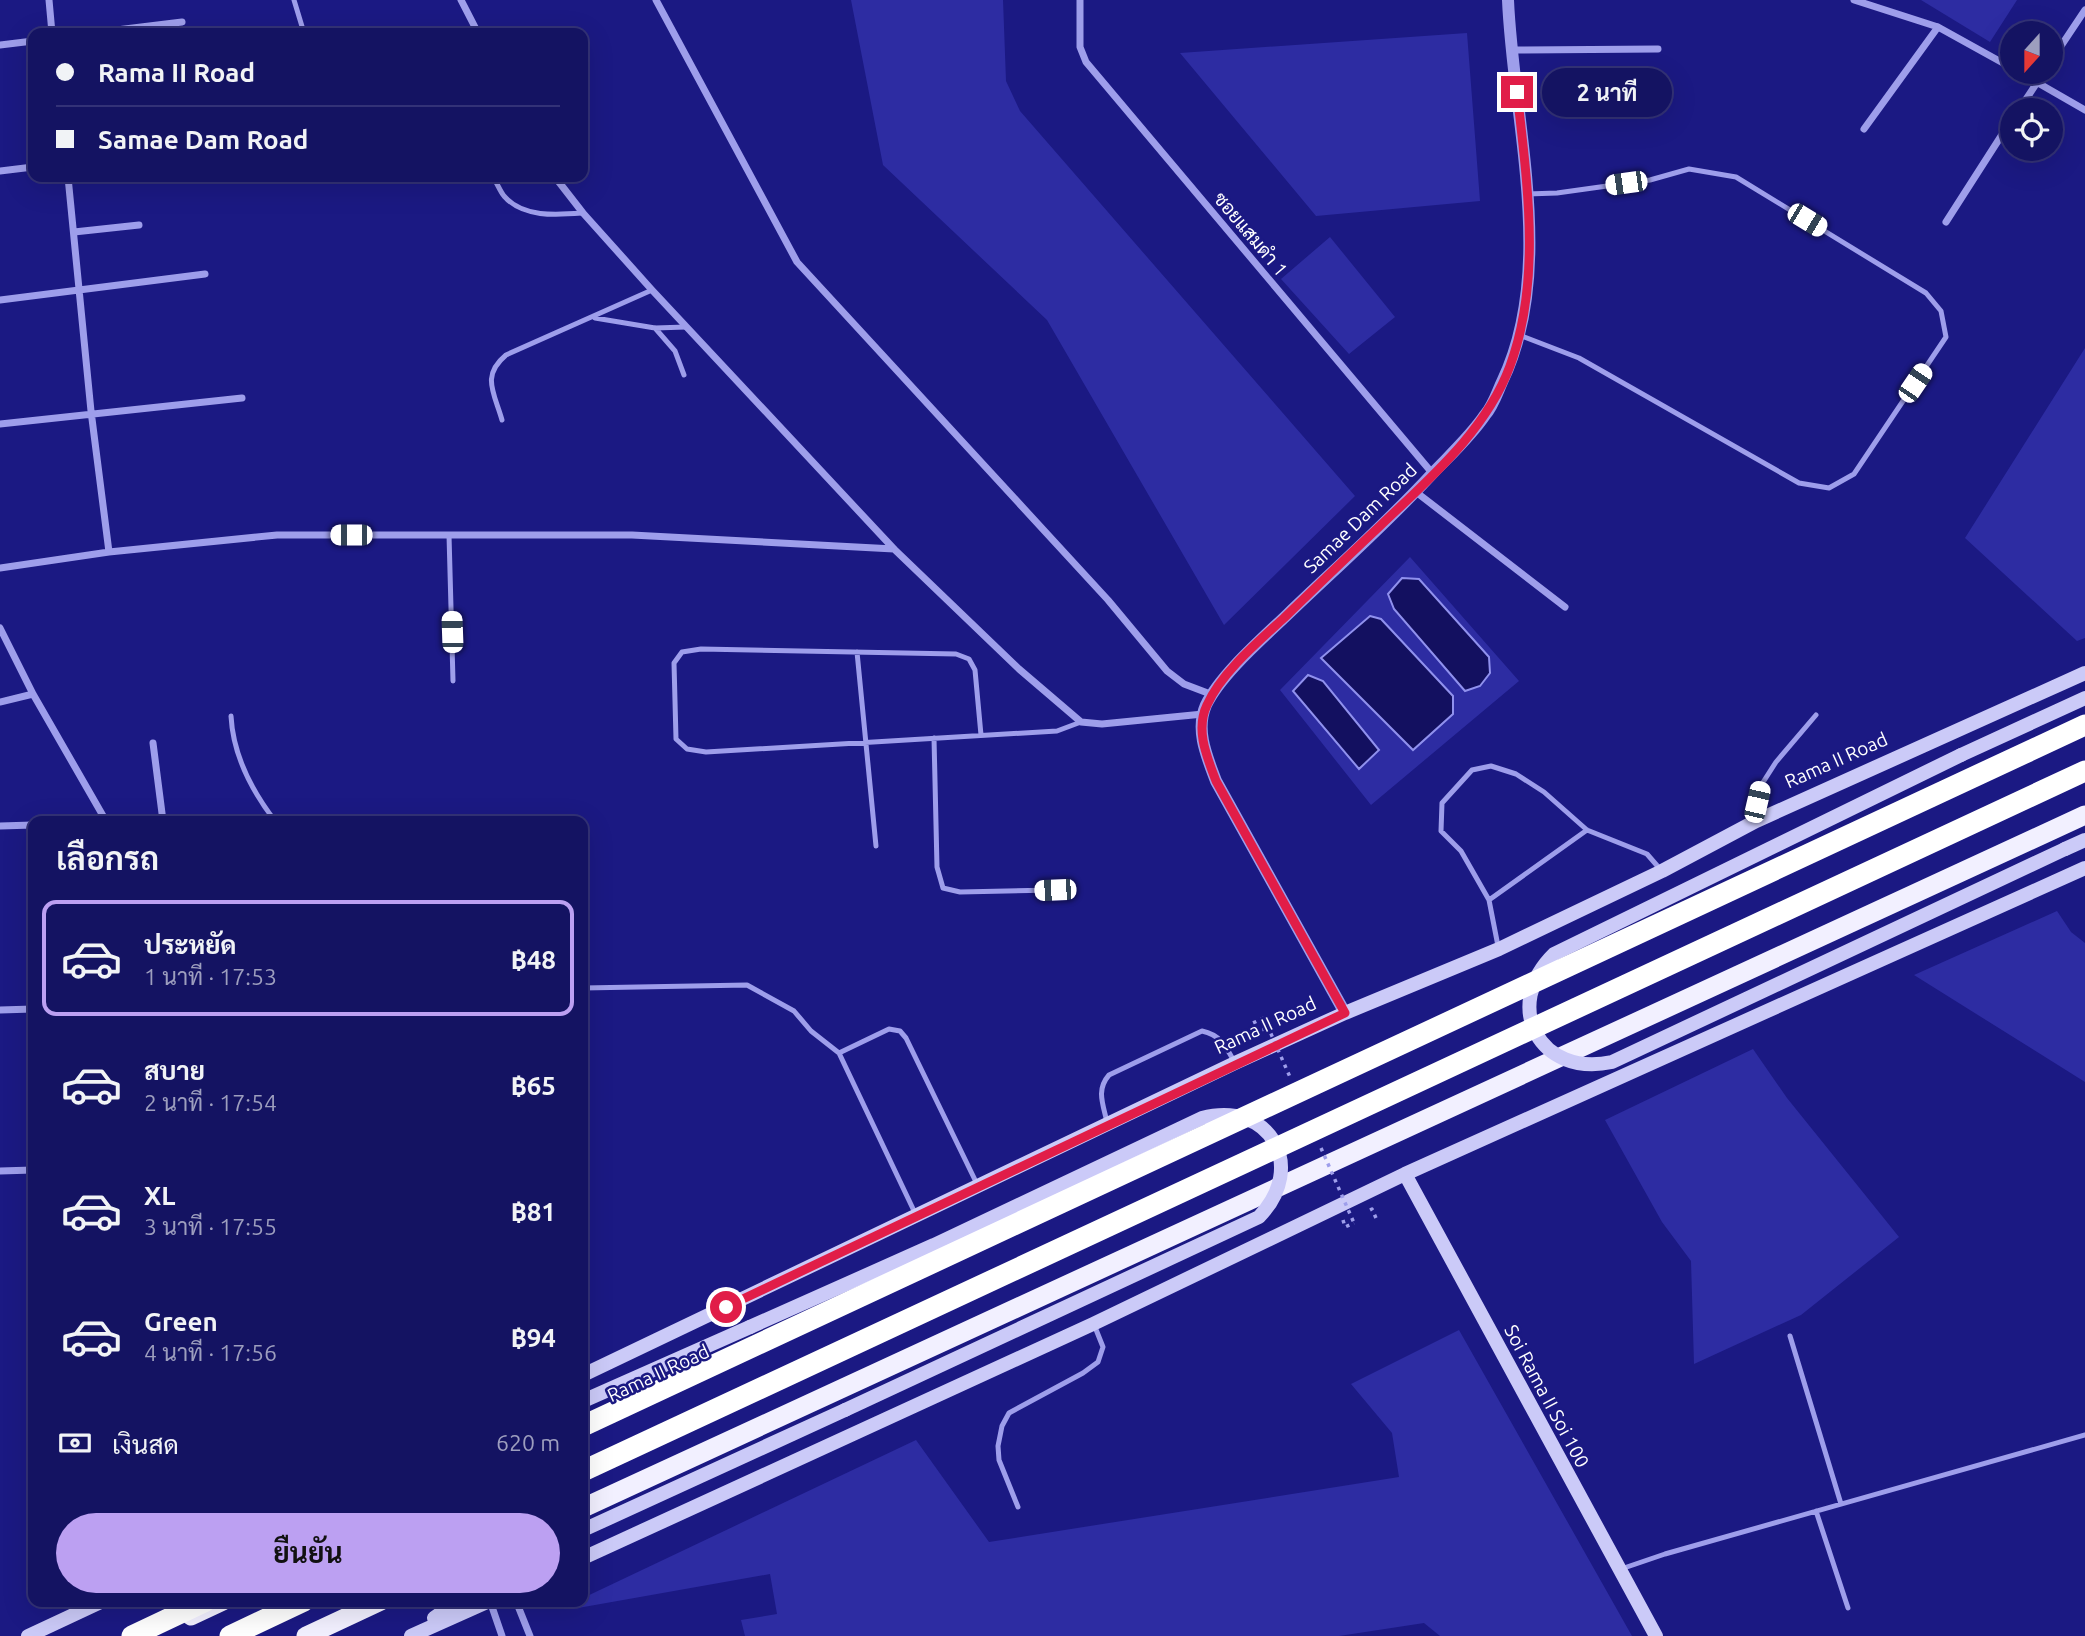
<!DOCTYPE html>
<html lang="th">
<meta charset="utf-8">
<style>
:root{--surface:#141362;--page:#21206b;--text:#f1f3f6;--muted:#9d9ebe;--line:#333277;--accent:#bca0f2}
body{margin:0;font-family:Ubuntu,Sarabun,sans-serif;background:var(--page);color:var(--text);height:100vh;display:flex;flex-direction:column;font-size:26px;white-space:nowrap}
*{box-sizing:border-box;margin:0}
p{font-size:23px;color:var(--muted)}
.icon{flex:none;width:38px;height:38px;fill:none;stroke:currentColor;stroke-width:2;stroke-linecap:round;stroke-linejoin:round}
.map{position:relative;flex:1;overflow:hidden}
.sheet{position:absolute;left:28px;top:816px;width:560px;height:791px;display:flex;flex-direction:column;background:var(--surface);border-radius:14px;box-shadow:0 7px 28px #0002,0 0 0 2px var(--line)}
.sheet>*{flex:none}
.hud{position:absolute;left:28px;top:28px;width:560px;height:154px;border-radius:14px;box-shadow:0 7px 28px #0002,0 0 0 2px var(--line);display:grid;align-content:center;height:154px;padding:0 28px;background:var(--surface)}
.needle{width:46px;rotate:201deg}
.tools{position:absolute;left:2000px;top:21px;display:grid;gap:14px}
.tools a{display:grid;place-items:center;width:63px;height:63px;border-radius:50%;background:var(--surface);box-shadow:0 7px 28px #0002,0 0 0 2px var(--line);font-size:35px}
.end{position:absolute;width:32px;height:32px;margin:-16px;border:9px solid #e11d48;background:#fff;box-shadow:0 0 0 4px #fff}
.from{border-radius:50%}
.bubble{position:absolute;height:49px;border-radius:24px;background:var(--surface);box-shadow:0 7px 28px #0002,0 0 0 2px var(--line);font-size:23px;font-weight:700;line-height:49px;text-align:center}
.car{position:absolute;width:21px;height:42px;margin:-21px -10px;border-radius:9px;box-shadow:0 0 5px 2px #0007;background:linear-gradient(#fff 24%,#345 0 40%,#fff 0 76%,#345 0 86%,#fff 0)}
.hud b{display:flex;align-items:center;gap:24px;height:66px;font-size:26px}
.hud b+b{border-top:2px solid var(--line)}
.hud i{width:18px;height:18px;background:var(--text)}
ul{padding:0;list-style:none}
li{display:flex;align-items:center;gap:21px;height:116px;margin:0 14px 10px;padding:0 14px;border:4px solid transparent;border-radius:14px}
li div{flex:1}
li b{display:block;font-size:26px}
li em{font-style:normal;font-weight:700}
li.on{border-color:var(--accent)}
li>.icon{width:63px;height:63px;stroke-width:1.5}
h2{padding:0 28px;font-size:32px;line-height:84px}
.pay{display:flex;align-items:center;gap:18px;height:77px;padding:0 28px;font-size:26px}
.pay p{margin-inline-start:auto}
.action{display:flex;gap:14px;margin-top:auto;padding:14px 28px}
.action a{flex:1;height:80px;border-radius:42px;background:var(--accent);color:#111;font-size:28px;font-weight:700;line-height:80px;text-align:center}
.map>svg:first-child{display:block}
</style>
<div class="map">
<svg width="2085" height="1636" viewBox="0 0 2085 1636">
<rect width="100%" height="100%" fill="#1b1983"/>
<path fill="#2d2ca2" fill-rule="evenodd" d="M851,0H1003L1006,81L1020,111L1355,496L1224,625L1047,320L883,165Z
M1921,0H2017L1990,42Z
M1467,33L1480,201L1316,216L1180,53Z
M1330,237L1395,317L1349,354L1281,279Z
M2085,348V638L2077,641L1965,538Z
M1410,557L1519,681L1371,805L1280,690ZM1346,639L1412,750L1321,659Z
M2057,911L2071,932L2085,943V1082L1914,975Z
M1753,1049L1787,1098L1899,1237L1801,1315L1694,1364L1691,1261L1662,1222L1605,1120Z
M1459,1330L1632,1636H1440L1424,1623L1339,1636H745L741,1620L777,1614L770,1574L578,1608L567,1606L583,1601V1598L916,1440L989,1542L1399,1477L1392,1433L1351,1384Z"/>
<path fill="#131060" stroke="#9091ee" stroke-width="2" d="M1402,578L1419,579L1489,657L1490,673L1480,686L1465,691L1394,609L1388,594Z
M1370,616L1381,619L1453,696V714L1413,750L1321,658Z
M1308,675L1323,681L1379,750L1359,769L1293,691Z"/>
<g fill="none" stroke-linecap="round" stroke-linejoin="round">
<path stroke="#9e9eeb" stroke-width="3.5" stroke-dasharray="3.5 5" stroke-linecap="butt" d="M1264,1018L1253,1023L1257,1030L1266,1029
M1370,1210L1372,1209L1376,1218
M1343,1220L1345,1227L1354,1223"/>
<path stroke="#9e9eeb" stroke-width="5" d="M294,0L304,33
M493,177C497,183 500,191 504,196C523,218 557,215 583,213
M595,318L655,328L686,327
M655,328L675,351L684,375
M1519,335L1579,358L1799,483L1829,488L1854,474L1946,337L1941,311L1926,293L1736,177L1689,169L1650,180L1557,193L1527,194
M502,420C494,392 481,376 506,355L652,290
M449,535L453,681
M857,652L876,846
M231,716C233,754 252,791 275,821
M981,735L975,670L969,659L956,654L701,649L682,652L674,663L676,739L687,749L706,752L1057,731L1081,722
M934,738L937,867L943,888L960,892L1055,890
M1756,818L1760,787L1776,762L1816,715
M1489,900L1587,830
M1498,946L1489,900L1461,851L1441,831L1442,803L1472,770L1491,766L1516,774L1544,792L1587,830L1647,854L1660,869
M583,988L747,985L794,1011L811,1031L839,1053L915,1213
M839,1053L889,1029L900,1031L906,1038L977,1184
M1107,1122C1103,1104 1096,1090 1109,1075L1202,1031C1220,1035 1225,1045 1234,1061
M1790,1336L1841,1504
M1018,1507L999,1460L998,1446L1002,1426L1009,1413L1083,1373L1098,1362L1103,1347L1095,1327
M1816,1511L1848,1608
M1621,1569L1665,1554L2085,1435"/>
<path stroke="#9e9eeb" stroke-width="7" d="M49,0L52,33
M461,0L478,33
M656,0L797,262L1108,600L1167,671L1184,684L1213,695
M1080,0V47L1086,62L1433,474
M1854,0L1938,27L2012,68
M92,33L182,22
M0,45L33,41
M1513,50L1658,49
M2051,61L2085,10
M2019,72L2085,110
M2019,110L2044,72
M1864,129L1938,27
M0,171L33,167
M68,177L91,411L109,552
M555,177L583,213L652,290L894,549L1019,669L1081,722L1102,724L1203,714
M1946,222L2012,119
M74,232L139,225
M0,300L205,274
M0,424L242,398
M1416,492L1565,607
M0,568L109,552L277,535H632L894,549
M0,628L33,694L106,821
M0,702L33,694
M153,743L163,821
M29,825L33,846
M0,826L33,825
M0,1010L33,1009
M0,1171L33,1170
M490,1601L502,1636
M516,1601L530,1636"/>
<path stroke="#9e9eeb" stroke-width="12" d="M1345,1013L1216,781C1207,757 1195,730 1206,705C1221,674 1263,638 1288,614C1336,568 1387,523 1432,474C1450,455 1470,437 1485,415C1493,406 1497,393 1502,382C1557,268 1513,121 1508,0"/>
<path stroke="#cbcaf8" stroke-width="14" d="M1961,755L2085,698
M2065,849L2085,840
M1405,1174L1656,1636
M583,1375L1235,1063L1345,1013L1499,949L1662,871L1756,821L2085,673
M583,1401L750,1327
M583,1530L845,1410
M583,1558L1093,1324L1405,1174L2085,868
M434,1618L458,1601
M28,1636L103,1601
M411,1636L489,1601"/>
<path stroke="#f2f0ff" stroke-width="19" d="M583,1508L2085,815
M191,1616L223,1601
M306,1636L381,1601"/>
<path stroke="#fff" stroke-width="21" d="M132,1636L206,1601
M230,1636L304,1601"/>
<path stroke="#9e9eeb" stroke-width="3.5" stroke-dasharray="3.5 5" stroke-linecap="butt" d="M1264,1018L1290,1077
M1321,1148L1354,1223"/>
<path stroke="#cbcaf8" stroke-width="14" d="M1961,755L1554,954C1501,1006 1540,1078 1612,1062L2065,849
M750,1327L934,1245L1202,1118C1269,1100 1308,1166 1259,1217L845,1410"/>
<path stroke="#fff" stroke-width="21" d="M583,1426L2085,725
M583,1471L2085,771"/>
</g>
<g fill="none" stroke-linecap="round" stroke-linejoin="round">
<path stroke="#e11d48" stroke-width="9" d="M726,1307L1345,1013L1216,781C1207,757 1195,730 1207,705C1221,673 1259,641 1284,618C1316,587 1348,556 1380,526C1429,479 1486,431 1510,366C1542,279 1527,182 1517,92"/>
</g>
<g text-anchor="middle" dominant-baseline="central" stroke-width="5" stroke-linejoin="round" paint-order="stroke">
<g font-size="19" fill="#fff" stroke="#1b1983">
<text transform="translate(1251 234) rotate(50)">ซอยแสมดำ 1</text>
<text transform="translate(1360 518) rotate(-44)">Samae Dam Road</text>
<text transform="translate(1836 760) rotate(-24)">Rama II Road</text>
<text transform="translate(1265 1025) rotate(-25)">Rama II Road</text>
<text transform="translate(658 1373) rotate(-25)">Rama II Road</text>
<text transform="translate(1547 1396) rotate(62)">Soi Rama II Soi 100</text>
</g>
</g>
</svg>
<div class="tools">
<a><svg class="needle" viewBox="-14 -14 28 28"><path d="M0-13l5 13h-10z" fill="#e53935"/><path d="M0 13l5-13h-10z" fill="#9d9ebe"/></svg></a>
<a><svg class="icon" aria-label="locate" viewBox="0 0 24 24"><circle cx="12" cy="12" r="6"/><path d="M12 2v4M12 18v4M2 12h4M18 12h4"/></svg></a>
</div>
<i class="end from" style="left:726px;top:1307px"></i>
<i class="end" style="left:1517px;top:92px"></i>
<div class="bubble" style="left:1542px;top:68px;width:130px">2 นาที</div>
<i class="car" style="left:1626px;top:183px;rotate:262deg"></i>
<i class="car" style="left:1807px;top:220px;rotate:121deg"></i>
<i class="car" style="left:1915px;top:383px;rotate:34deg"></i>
<i class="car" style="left:351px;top:535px;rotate:270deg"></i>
<i class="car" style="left:452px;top:632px;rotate:358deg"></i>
<i class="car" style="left:1757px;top:802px;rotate:13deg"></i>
<i class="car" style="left:1055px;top:890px;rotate:268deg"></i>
<div class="hud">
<b><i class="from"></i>Rama II Road</b>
<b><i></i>Samae Dam Road</b>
</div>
<section class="sheet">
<h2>เลือกรถ</h2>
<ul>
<li class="on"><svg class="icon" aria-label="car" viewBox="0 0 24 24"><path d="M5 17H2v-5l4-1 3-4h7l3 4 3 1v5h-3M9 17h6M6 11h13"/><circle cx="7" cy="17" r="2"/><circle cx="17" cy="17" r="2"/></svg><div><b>ประหยัด</b><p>1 นาที · 17:53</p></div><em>฿48</em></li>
<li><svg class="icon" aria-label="car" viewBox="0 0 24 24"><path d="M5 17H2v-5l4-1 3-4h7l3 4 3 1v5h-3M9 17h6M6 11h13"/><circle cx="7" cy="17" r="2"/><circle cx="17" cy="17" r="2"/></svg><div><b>สบาย</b><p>2 นาที · 17:54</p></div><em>฿65</em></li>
<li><svg class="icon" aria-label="car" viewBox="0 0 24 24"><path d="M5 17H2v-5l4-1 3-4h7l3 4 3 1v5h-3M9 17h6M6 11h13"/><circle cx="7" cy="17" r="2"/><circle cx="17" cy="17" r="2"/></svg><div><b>XL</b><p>3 นาที · 17:55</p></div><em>฿81</em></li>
<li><svg class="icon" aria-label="car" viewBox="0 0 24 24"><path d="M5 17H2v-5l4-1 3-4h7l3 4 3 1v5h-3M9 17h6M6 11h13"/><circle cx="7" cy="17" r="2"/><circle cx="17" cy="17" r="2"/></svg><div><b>Green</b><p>4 นาที · 17:56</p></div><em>฿94</em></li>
</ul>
<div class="pay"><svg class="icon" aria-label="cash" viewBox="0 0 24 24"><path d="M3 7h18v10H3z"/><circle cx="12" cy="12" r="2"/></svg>เงินสด<p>620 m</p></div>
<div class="action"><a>ยืนยัน</a></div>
</section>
</div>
